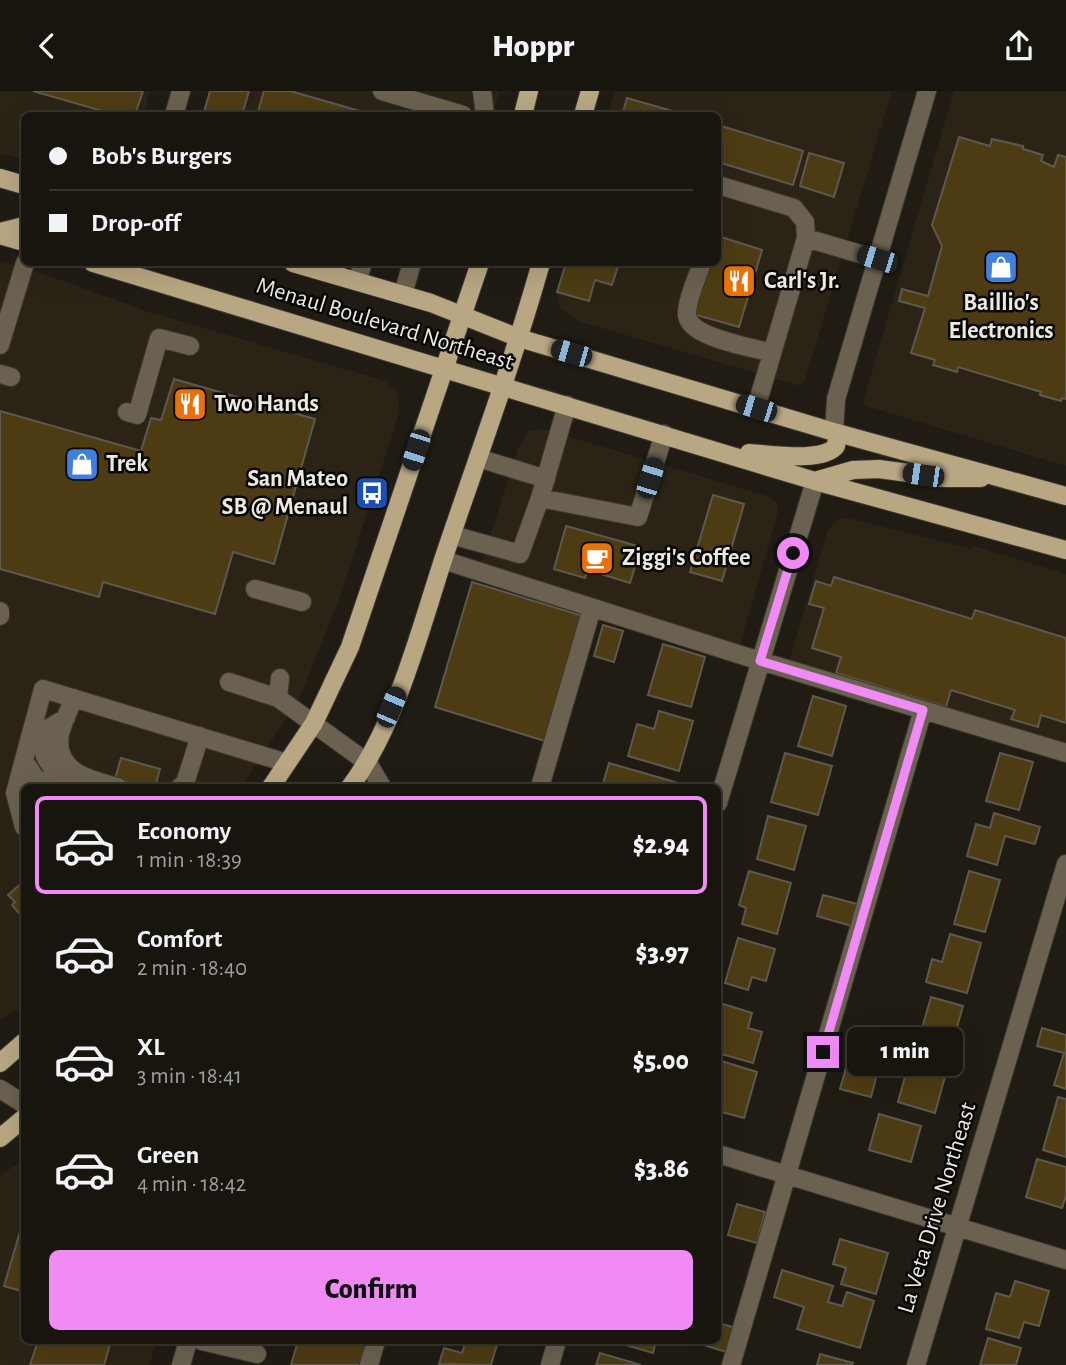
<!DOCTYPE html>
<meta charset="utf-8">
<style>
:root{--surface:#18150f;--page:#211e18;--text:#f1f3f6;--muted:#9f9f9e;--line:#36342f;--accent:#f08bf6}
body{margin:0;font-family:"Alegreya Sans",sans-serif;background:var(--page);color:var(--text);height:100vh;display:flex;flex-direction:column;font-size:26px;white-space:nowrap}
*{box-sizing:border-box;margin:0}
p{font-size:23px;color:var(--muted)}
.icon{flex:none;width:38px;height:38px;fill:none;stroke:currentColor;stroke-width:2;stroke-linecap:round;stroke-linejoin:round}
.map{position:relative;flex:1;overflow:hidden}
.side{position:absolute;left:21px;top:693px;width:700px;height:560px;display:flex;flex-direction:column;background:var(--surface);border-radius:10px;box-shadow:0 7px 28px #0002,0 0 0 2px var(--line)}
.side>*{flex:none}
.guide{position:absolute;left:21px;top:21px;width:700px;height:154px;border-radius:10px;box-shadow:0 7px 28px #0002,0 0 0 2px var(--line);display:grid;align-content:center;height:154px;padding:0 28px;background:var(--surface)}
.end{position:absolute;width:32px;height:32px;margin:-16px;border:9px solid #f08bf6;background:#111;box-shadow:0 0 0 4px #111}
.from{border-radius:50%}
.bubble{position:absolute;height:49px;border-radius:10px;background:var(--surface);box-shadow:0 7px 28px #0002,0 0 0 2px var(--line);font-size:23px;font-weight:800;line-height:49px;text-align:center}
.car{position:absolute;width:21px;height:42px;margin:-21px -10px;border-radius:9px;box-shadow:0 0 5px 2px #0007;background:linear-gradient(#222 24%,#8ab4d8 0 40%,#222 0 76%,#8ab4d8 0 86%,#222 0)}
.guide b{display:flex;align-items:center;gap:24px;height:66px;font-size:26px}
.guide b+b{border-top:2px solid var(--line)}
.guide i{width:18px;height:18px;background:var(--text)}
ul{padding:12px 0 0;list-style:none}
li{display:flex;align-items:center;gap:21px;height:98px;margin:0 14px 10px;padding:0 14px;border:4px solid transparent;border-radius:10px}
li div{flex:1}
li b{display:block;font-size:26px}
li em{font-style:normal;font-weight:800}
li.current{border-color:var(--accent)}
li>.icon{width:63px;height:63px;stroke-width:1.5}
.button{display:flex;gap:14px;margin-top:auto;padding:14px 28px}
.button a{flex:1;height:80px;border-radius:10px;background:var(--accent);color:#111;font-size:28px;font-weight:800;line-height:80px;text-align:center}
header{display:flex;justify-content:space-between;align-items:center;height:91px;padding:0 28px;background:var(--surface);font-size:32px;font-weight:800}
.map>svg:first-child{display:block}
</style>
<header><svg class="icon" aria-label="back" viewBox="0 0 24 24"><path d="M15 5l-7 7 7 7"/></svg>Hoppr<svg class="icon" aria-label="share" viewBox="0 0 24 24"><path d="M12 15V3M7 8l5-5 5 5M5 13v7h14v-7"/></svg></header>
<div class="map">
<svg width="1066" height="1274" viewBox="0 0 1066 1274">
<rect width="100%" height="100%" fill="#201c14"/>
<path fill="#2b2416" d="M0,0H150L143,24H24V69L0,62Z
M210,0H370L457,24H203Z
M416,0H500L492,24Z
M615,0H892L805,289L801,295L578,230L560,217L557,204L566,172H718V24H608Z
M954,0H1066V375L866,315L863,311Z
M0,170L41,182L149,221L385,290L397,300L400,319L339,509L305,594L295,614L241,696H24V917L10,922L0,929Z
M544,338L770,406L777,412L778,421L740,554L480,478L518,357L529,340Z
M847,427L972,458L974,455L1066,483V653L788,574L828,438L839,428Z
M24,1068V1250H157L149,1274H0V1085Z"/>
<path fill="#4d3c13" stroke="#5d594f" stroke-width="2" d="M33,0H143L135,24H116Z
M210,0H249L242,24H203Z
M264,0H290L374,24H257Z
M627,7L686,24H622Z
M718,34L803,60L793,94L718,71Z
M959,46L990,55L992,48L1023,55V58L1043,64L1041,70L1054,76L1058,64L1066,66V308L1062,307L1061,310L1040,304L1041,301L958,276L957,281L933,274L935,269L911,262L925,217L899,210L902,198L928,205L942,155L932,134Z
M809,62L844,72L834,106L800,95Z
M718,145L762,159L739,236L693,223L708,172H718Z
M566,172H619L612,194L595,189L589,210L557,201Z
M174,288L315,328L274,473L233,461L215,523L103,491L99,506L0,478V320L141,360L151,327L161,329Z
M713,404L744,413L722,490L690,481Z
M566,435L641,456L630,492L588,479L585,487L554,478Z
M834,486L972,528L975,519L1066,547V632L1041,624L1038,636L1011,628L1015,619L951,599L946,616L836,582L841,566L812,557L824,517L809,513L816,490L831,495Z
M472,491L586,526L548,651L435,616Z
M603,534L623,540L614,571L594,565Z
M663,553L705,566L691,616L648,604Z
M813,605L846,615L832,665L798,655Z
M659,620L693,630L679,680L628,665L637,633L654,638Z
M785,662L832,675L818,724L771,711Z
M1000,662L1033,671L1019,719L986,710Z
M121,667L160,678L155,696H144L115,688Z
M609,672L678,692L676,696H602Z
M994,722L1040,736L1035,753L1005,745L997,774L967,765L976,733L990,737Z
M768,725L806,735L794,779L757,768Z
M749,780L791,792L777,843L742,833L746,817L739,814Z
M969,780L1000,789L985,841L954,833Z
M24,790V828L12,814L15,811L8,804Z
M823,804L861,814L855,836L817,825Z
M950,843L981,852L967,902L926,891L932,868L942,871Z
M738,847L775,858L766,890L752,886L748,899L725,892Z
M931,906L963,915L951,957L919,948Z
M720,912L752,922L748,937L762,941L753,972L718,962V922Z
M1042,937L1066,944V998L1054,994L1064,962L1037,955Z
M911,964L948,975L935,1022L898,1011Z
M849,967L879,976L871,1006L840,998Z
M718,969L757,981L744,1027L718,1020L719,1011H718Z
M1058,1006L1066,1008V1066L1043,1059Z
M879,1023L921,1035L911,1071L869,1059Z
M1037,1068L1066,1076V1105L1062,1117L1026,1106Z
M737,1113L765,1121L757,1152L728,1144Z
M24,1127V1201L4,1195Z
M840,1148L888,1162L876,1203L841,1193L846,1177L833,1173Z
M782,1179L833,1195L828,1211L842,1215L847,1201L874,1210L860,1257L797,1238L804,1216L774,1206Z
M1015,1190L1049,1200L1039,1235L1024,1231L1019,1247L986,1238L996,1202L1010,1206Z
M718,1232L733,1236L726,1261L701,1253L702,1250H718Z
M988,1247L1021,1257L1016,1274H980Z
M38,1250H111L104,1274H30Z
M298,1250H369L361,1274H291Z
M466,1250H498L491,1274L439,1273L444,1257L462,1262Z
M612,1250H656L653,1262Z
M600,1262L641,1274H596Z
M820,1263L853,1272L852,1274H817Z"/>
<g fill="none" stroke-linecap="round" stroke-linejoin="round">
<g stroke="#3d3931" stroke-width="20">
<path id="minor" d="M382,0L463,24
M482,0L485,24
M174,24L181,0
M718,94L794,117L805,131L806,147L756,317
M806,147L877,168
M702,172C698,184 686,211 687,224C689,247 752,256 772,262
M357,190L363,172
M403,203L412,172
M0,254L25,172
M0,283L11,286
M127,321L137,324L159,247L190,255
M834,341L836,308L927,0
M478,367L546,388
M540,407L567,314
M452,444L520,463L540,407L638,426L664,343
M443,469L741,564L1066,662
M255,498L302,511
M0,520V525
M280,587L278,607L368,672L382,696
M229,591L278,607
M74,607C69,619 63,631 60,643C53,681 91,689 118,696
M66,627L47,638C41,659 41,665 57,681L74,682
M24,670L36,688L64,696
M180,696L185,692L200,645
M540,696L592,517
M718,712L815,390
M24,736L15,702L43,598L287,672
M0,998L24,1013
M718,1063L1066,1169
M202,1250L257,1263
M181,1274L188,1250
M369,1274L376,1250
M550,1274L557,1250
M731,1274L923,619
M916,1274L1066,773"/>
</g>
<g stroke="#3d3931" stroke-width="20">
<path id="major" d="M523,24L529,0
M583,24L590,0
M0,87L24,94
M0,141L24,135
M0,144L24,151
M93,172L815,390L1066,459
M293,172L431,212L519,247L834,341L1066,405
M749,362C770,363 822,372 836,355L837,347L834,341
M815,390L853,379L879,378L945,387H981
M271,696L314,632L350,556L480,172
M350,696C396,635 420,539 444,466C477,368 513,271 541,172
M0,972L24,951
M0,1047L24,1027"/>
</g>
<use href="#minor" stroke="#6a6150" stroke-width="18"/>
<use href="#major" stroke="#b9a783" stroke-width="18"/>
</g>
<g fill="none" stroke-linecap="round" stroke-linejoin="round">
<path stroke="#f08bf6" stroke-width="9" d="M793,462L760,570L923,619L823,961"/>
</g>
<defs>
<g id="shop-square" transform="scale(1.75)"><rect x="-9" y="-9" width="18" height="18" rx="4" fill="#3f7fe0" stroke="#080704"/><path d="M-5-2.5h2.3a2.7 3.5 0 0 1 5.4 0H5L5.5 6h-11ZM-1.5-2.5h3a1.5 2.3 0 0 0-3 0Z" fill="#fff"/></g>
<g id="restaurant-square" transform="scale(1.75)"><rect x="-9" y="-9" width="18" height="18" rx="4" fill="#e8710a" stroke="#080704"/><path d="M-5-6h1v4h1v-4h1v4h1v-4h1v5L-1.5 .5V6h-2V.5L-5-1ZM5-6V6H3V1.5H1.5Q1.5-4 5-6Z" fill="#fff"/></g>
<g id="bus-square" transform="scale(1.75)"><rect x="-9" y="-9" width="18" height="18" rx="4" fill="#1a4fb4" stroke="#080704"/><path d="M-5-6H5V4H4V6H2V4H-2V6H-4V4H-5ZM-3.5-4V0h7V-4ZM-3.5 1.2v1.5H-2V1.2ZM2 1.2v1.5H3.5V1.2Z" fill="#fff"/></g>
<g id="cafe-square" transform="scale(1.75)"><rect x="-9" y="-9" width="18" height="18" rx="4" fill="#e8710a" stroke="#080704"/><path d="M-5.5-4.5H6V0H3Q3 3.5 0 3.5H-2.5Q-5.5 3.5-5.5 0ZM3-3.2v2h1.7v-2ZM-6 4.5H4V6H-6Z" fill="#fff"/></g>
</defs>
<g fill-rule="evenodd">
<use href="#shop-square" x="1001" y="176"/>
<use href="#restaurant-square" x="739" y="190"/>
<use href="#restaurant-square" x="190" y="313"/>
<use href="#shop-square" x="82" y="373"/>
<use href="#bus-square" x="372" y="402"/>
<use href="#cafe-square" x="597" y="467"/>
</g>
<g text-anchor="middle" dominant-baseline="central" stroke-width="5" stroke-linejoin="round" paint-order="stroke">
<g font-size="24" font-weight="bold" fill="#ece9e3" stroke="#080704" text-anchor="start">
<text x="764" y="190">Carl's Jr.</text>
<text x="1001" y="212" text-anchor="middle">Baillio's<tspan x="1001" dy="28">Electronics</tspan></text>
<text x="214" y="313">Two Hands</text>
<text x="106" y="373">Trek</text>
<text x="348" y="388" text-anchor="end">San Mateo<tspan x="348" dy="28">SB @ Menaul</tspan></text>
<text x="622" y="467">Ziggi's Coffee</text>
</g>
<g font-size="24" fill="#ece9e3" stroke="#080704">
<text transform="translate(385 233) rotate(17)">Menaul Boulevard Northeast</text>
<text transform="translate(937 1117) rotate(-73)">La Veta Drive Northeast</text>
</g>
</g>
</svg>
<i class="end from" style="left:793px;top:462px"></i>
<i class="end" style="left:823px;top:961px"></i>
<div class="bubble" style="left:847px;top:936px;width:116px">1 min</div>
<i class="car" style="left:877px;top:168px;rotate:287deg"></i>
<i class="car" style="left:571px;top:262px;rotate:286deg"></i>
<i class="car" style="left:756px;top:317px;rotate:287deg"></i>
<i class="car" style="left:416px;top:359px;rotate:198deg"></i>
<i class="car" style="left:923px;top:384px;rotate:278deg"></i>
<i class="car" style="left:650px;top:387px;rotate:17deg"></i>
<i class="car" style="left:391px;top:616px;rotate:23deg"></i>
<div class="guide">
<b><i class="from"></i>Bob's Burgers</b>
<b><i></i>Drop-off</b>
</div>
<section class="side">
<ul>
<li class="current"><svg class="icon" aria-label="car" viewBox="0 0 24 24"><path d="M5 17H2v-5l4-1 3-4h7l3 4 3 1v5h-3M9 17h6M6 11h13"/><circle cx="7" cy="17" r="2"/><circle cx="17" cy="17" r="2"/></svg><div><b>Economy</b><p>1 min · 18:39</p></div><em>$2.94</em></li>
<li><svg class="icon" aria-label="car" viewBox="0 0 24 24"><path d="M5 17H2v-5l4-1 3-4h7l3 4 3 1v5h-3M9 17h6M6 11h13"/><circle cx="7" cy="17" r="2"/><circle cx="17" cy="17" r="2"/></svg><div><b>Comfort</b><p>2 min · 18:40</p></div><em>$3.97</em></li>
<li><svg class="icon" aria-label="car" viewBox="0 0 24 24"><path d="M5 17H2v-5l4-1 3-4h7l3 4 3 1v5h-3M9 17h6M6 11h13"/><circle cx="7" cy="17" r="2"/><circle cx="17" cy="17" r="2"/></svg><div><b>XL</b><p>3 min · 18:41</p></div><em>$5.00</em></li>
<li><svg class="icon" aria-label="car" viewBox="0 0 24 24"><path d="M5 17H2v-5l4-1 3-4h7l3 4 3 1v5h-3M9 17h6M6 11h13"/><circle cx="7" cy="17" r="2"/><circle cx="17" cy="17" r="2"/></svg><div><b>Green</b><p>4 min · 18:42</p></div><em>$3.86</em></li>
</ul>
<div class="button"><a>Confirm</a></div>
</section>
</div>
